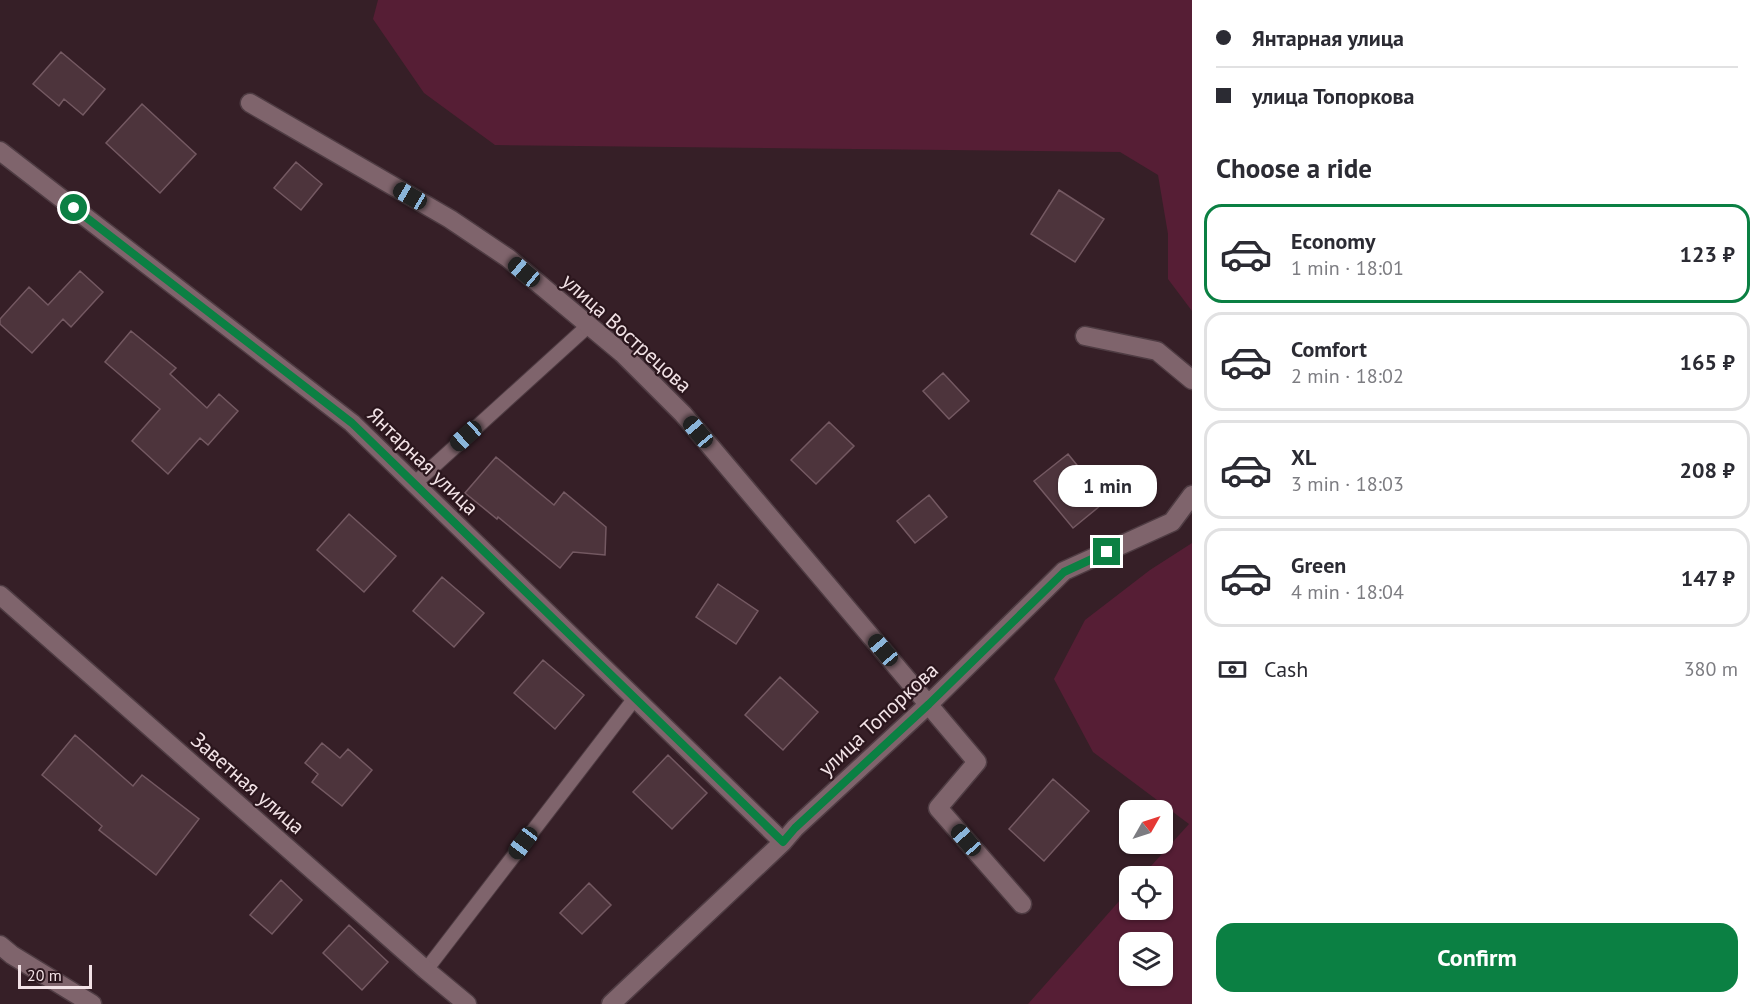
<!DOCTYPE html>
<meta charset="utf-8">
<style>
:root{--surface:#fff;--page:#f2f2f3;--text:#2b2b33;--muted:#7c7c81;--line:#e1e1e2;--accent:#0b8043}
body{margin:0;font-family:"PT Sans",sans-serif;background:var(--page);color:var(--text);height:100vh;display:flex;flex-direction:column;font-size:22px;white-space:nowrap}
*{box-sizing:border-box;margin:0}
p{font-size:20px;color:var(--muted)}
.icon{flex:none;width:33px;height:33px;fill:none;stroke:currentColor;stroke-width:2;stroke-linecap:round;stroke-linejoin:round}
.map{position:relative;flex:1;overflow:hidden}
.panel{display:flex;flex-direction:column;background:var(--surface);width:570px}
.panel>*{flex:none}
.banner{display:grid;align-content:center;height:132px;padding:0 24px;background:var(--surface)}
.needle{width:39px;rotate:51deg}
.tools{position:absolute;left:1119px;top:800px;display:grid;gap:12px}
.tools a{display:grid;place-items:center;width:54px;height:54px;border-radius:12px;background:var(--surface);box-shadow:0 2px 4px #0004;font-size:30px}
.scale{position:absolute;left:18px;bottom:15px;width:74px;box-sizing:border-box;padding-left:6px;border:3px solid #f2e2e6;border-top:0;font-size:16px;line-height:21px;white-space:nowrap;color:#f2e2e6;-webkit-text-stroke:4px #2b161d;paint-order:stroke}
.end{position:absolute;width:27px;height:27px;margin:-14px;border:8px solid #0b8043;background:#fff;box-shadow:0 0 0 3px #fff}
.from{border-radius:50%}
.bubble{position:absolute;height:42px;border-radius:18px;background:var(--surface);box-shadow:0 2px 4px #0004;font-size:20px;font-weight:700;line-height:42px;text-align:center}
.car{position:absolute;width:18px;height:36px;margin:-18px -9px;border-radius:8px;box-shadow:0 0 4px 2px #0007;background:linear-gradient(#222 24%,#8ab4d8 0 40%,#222 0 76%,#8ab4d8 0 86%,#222 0)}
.banner b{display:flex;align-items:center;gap:21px;height:57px;font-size:22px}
.banner b+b{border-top:2px solid var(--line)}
.banner i{width:15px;height:15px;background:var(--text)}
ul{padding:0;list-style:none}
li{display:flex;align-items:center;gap:18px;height:99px;margin:0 12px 9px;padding:0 12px;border:3px solid var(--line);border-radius:18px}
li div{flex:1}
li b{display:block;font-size:22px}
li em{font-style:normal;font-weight:700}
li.selected{border-color:var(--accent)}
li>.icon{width:54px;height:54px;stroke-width:1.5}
h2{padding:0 24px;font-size:27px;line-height:72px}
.pay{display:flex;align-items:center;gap:15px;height:66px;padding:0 24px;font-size:22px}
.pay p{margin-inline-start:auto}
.action{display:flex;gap:12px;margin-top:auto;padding:12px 24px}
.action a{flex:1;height:69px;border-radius:18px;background:var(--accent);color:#fff;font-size:24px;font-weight:700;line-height:69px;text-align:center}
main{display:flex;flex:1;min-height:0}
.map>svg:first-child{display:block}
</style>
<main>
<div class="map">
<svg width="1192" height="1004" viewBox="0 0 1192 1004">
<rect width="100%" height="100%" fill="#361f27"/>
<path fill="#561e35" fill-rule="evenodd" d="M378,0H1192V311L1168,279V234L1158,175L1120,152L495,145L424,93L373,19Z
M1192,543V1004H1028L1129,890L1130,909H1162V876H1142L1189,824L1093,752L1054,679L1085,620L1150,570ZM1130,942H1162V975H1130Z"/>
<path fill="#4d343c" stroke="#745962" stroke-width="1.5" d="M61,52L105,89L83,115L64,99L59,106L33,84Z
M142,104L196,154L160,193L106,143Z
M296,162L322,184L301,210L274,188Z
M1059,190L1104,219L1075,262L1031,234Z
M80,271L103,292L71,327L63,319L32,353L0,324V319L29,287L48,305Z
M131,331L176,368L170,374L207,408L219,394L238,411L208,445L200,438L168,474L132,441L160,409L105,362Z
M943,373L969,401L949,419L923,391Z
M829,422L854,446L816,484L791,460Z
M1068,454L1106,501L1073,528L1034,481Z
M496,457L554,505L564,492L606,527L605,555L573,552L560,568L498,517L497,519L465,493Z
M929,495L947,517L915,543L897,521Z
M349,514L396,556L364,592L317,550Z
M442,577L484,613L454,647L413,611Z
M718,584L758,611L736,644L696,617Z
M543,660L584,695L555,729L514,693Z
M780,677L818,712L783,750L745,715Z
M75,735L133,786L142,775L199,819L156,875L99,830L102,826L42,775Z
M322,743L340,758L348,749L372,770L342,806L312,782L318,774L305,763Z
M668,755L707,793L672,829L633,792Z
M1053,779L1089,811L1044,861L1009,829Z
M281,880L302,900L272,934L250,915Z
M589,883L611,905L582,934L560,913Z
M349,925L388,962L362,990L323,953Z"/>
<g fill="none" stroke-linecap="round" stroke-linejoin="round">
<g stroke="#4f3c43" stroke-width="16">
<path id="service" d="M414,484L588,326
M426,970L635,698"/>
</g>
<g stroke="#4f3c43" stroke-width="21">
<path id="minor" d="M250,103L450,219L508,258L622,353L683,414L977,762L938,808L1022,904
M0,151L352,423L783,842
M1085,336L1157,351L1192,380
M0,595L426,970L467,1004
M611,1004L783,842L795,828L929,704L1064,571L1172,522L1192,495"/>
</g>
<g stroke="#4f3c43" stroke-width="21">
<path id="tertiary" d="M0,945L12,955L92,1004"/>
</g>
<use href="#service" stroke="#7f646c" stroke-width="14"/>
<use href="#minor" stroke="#7f646c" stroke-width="18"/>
<use href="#tertiary" stroke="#7f646c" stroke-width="18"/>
</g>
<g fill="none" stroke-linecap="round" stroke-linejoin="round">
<path stroke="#0b8043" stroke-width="8" d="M74,208L352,423L783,842L795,828L929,704L1064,572L1107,552"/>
</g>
<g text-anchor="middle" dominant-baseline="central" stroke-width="4.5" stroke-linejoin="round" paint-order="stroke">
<g font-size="21" fill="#f2e2e6" stroke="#2b161d">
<text transform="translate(627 333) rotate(42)">улица Вострецова</text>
<text transform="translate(423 461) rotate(44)">Янтарная улица</text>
<text transform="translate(878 719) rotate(-43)">улица Топоркова</text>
<text transform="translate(248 783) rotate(41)">Заветная улица</text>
</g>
</g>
</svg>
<div class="tools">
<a><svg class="needle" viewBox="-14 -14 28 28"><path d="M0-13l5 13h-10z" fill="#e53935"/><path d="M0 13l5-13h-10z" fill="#7c7c81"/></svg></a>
<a><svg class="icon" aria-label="locate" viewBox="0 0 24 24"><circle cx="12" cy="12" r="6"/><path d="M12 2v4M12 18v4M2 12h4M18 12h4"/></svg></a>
<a><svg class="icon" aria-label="layers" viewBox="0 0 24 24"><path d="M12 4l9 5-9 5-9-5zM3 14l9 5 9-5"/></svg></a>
</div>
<div class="scale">20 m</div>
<i class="end from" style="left:74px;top:208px"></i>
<i class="end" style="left:1107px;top:552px"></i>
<div class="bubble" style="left:1058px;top:465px;width:99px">1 min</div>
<i class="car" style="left:410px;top:196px;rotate:300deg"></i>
<i class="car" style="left:524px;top:272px;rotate:310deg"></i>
<i class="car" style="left:698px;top:432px;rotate:320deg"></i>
<i class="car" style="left:466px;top:436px;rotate:228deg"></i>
<i class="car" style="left:883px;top:650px;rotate:320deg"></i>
<i class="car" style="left:966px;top:840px;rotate:319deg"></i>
<i class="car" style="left:523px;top:843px;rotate:217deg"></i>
</div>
<section class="panel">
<div class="banner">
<b><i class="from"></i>Янтарная улица</b>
<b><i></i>улица Топоркова</b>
</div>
<h2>Choose a ride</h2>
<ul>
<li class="selected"><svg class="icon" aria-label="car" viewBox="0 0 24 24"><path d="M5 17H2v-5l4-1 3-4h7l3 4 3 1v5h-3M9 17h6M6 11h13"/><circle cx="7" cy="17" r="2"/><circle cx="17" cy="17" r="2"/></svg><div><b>Economy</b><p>1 min · 18:01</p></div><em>123 ₽</em></li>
<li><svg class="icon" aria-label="car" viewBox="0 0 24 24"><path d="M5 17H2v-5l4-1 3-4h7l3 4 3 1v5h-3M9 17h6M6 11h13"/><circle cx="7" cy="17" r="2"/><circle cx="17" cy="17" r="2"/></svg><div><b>Comfort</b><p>2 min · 18:02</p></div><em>165 ₽</em></li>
<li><svg class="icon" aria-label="car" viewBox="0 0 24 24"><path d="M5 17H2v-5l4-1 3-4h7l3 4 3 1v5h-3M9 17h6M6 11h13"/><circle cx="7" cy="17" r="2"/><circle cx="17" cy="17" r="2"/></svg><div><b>XL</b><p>3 min · 18:03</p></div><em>208 ₽</em></li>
<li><svg class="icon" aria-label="car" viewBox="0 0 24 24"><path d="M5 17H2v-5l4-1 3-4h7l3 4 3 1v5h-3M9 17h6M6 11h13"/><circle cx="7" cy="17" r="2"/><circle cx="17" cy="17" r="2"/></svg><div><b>Green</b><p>4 min · 18:04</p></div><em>147 ₽</em></li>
</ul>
<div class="pay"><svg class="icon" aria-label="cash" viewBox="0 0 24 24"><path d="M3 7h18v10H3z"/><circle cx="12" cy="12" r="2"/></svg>Cash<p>380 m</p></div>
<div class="action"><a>Confirm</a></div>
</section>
</main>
